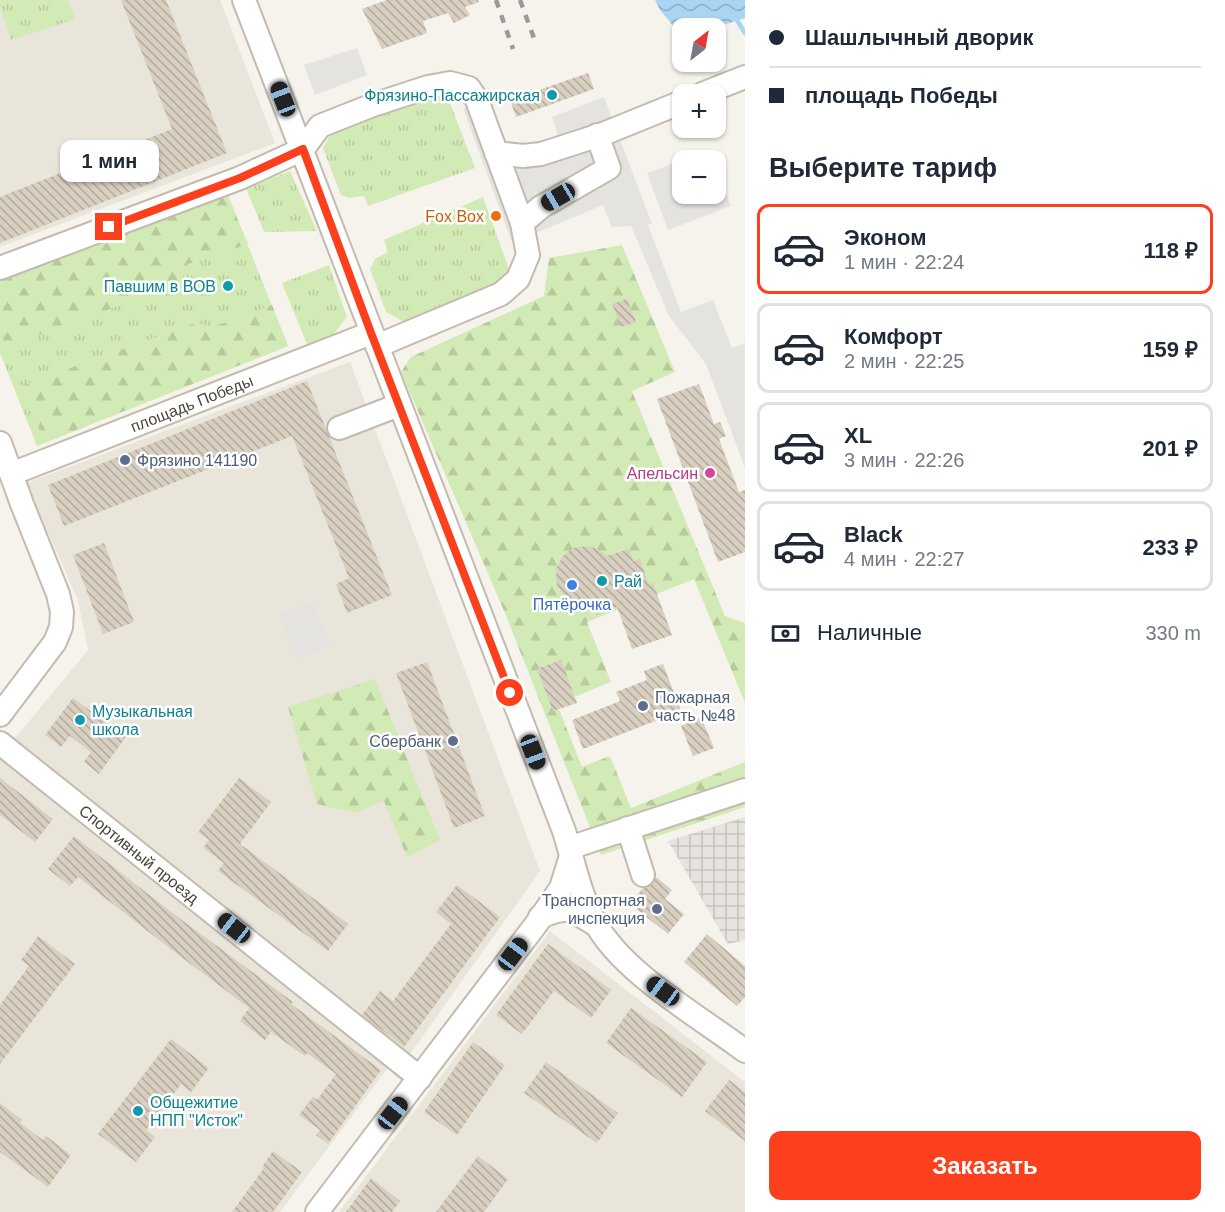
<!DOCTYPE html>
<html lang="ru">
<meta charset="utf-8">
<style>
:root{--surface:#fff;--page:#f2f2f3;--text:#1f2937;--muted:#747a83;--line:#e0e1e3;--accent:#fc3f1d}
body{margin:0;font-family:Helvetica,sans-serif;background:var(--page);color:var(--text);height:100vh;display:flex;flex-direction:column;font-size:22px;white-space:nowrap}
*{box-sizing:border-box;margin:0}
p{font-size:20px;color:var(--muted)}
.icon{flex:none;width:33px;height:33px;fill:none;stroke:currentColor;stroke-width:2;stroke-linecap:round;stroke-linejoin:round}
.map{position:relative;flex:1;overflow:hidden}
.details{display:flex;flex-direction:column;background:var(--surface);width:480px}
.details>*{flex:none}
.hud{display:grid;align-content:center;height:132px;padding:0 24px;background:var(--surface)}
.needle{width:39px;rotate:31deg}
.controls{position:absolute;left:672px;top:18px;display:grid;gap:12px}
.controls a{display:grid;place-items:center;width:54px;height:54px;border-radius:12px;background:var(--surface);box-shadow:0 2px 4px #0004;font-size:30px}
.end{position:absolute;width:27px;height:27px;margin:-14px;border:8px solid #fc3f1d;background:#fff;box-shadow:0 0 0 3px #fff}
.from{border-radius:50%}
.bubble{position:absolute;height:42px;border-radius:12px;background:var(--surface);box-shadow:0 2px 4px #0004;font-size:20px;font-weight:700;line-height:42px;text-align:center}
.car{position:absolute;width:18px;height:36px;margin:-18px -9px;border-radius:8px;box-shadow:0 0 4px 2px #0007;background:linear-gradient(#222 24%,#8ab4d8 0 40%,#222 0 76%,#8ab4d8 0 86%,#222 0)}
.hud b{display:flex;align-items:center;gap:21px;height:57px;font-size:22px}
.hud b+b{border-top:2px solid var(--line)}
.hud i{width:15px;height:15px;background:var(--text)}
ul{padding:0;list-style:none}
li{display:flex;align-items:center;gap:18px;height:90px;margin:0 12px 9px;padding:0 12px;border:3px solid var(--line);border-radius:12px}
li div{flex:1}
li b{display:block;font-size:22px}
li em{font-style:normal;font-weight:700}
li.current{border-color:var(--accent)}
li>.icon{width:54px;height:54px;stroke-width:1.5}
h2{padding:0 24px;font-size:27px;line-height:72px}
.pay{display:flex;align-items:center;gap:15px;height:66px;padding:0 24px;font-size:22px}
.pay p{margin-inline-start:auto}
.cta{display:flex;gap:12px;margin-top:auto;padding:12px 24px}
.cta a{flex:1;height:69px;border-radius:12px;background:var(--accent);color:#fff;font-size:24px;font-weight:700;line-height:69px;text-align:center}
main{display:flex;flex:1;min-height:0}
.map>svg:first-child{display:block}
</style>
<main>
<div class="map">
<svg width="745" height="1212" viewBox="0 0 745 1212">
<defs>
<pattern id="industrial-grid" width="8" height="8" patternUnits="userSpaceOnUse" patternTransform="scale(1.5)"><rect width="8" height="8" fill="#e6e2dd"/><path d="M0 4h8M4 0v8" fill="none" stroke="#c7c3be"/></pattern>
<pattern id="grass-tufts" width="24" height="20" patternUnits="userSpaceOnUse" patternTransform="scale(1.5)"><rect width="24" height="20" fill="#d2eab5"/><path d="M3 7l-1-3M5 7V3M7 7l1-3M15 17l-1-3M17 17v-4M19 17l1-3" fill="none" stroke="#b6ca9c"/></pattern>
<pattern id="forest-firs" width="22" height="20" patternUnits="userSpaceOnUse" patternTransform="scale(1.5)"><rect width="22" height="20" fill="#d2eab5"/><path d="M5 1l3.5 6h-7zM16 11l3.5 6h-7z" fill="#b6ca9c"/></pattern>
<pattern id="water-waves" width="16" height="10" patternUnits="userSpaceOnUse" patternTransform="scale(1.5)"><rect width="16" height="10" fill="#a9d4f2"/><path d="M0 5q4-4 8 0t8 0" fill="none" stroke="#8caec5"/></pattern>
<pattern id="building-back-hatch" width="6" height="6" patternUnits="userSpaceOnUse" patternTransform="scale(1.5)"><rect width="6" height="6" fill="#d8cfc1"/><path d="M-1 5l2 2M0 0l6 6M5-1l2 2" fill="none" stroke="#b1aa9e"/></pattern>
</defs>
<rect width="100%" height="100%" fill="#f6f3ec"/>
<path fill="#eae5da" d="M0,0H220L275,143L0,247Z
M350,362L540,871L406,1060L12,742L88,650L78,600L26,483Z
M0,758L390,1065L280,1212H0Z
M550,931L745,1082V1212H339Z"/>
<path fill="url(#industrial-grid)" d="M745,817V940L728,944L668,841Z"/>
<path fill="url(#grass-tufts)" d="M0,0H68L75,19L11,40L0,7Z
M445,90L475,168L368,206L364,196L349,198L341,195L323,148L329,137L344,125Z
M290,171L317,231L264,232L246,188Z
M227,193L288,346L37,446L0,353V282Z
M483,197L511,275L493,292L408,324L386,312L370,269L375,259L388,252L384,240Z
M329,265L347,317L325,345L309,349L282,283Z"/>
<path fill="url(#forest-firs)" d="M227,193L248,244L188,264L180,283L7,347L0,331V282Z
M622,245L675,372L632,391L725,616L745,623V703L694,579L587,622L611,682L557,704L582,767L610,756L631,808L745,762V807L601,855L502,606L401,372L411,357L544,296L549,258Z
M272,305L288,346L46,442L24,385L195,323L213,327Z
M375,679L440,840L407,857L384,801L355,813L317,804L288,707Z"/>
<path fill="#e5e3e0" d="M357,48L367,75L315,95L304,65Z
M604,97L652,224L648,225L681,312L713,300L732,348L745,343V468L706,364L669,316L631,226L612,227L603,205L512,243L463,108L488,99L512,155L558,135L552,117Z
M711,150L715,160H682V194H716V163L731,206L668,230L647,173Z
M313,602L330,646L297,660L279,614Z"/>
<path fill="url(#water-waves)" d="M655,0H745V18L714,28H682V34H680L660,10Z"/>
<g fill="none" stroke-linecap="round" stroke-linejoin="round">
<path stroke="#a9d4f2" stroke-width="4.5" d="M735,17L745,33"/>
</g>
<path fill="url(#building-back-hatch)" d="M121,0H166L227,153L0,243V197L172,129Z
M387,0H478L479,2L465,7L470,15L454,23L448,13L423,21L427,33L382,49L362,9Z
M588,73L594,89L516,117L510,100Z
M627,299L636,322L621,327L612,304Z
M307,381L392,595L347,613L336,584L349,578L292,436L64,526L48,485Z
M699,384L714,424L720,422L726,436L719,439L739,492L745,490V552L718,562L657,399Z
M104,543L134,622L103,634L73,555Z
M586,546L598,549L607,556L629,549L633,561L640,559L648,584L653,583L672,635L632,649L617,607L597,615L593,605H577L566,599L557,585L556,569L563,556L573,548Z
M561,660L577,703L553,711L537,669Z
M427,662L485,816L454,828L396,673Z
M663,664L681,711L583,749L572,720L620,701L616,692L647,680L644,671Z
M73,698L126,737L99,774L84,762L91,752L70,736L61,747L45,735Z
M701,717L714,748L693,756L681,726Z
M0,778L53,819L35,842L0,815Z
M239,778L271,802L240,844L348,924L328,951L218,871L224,863L203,848L209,840L198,832Z
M74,836L175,915L293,1002L291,1004L381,1070L328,1144L316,1135L320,1130L299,1115L313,1097L317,1100L336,1074L307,1053L305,1056L271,1032L265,1040L240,1021L249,1008L172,950L78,877L70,886L48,869Z
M656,877L672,890L665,899L684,914L668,934L630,904L643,888L653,884Z
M457,885L500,917L404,1047L362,1015L380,991L393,1001L451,924L436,912Z
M707,934L745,966V997L737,1006L684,962Z
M38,936L75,964L0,1064V1005L29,966L21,960Z
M548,944L611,990L591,1018L554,991L522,1034L496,1015Z
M631,1008L707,1062L682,1097L606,1043Z
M171,1039L209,1068L191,1092L181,1084L146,1130L155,1137L136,1162L98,1134Z
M473,1042L505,1065L457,1135L424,1112Z
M546,1062L618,1113L597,1143L524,1093Z
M729,1080L745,1092V1141L705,1111Z
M0,1103L22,1120L20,1123L43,1140L46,1136L71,1155L48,1187L0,1152Z
M273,1151L302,1172L273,1212H232L264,1168L262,1167Z
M478,1156L508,1179L484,1212H436Z
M371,1178L400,1201L392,1212H346Z"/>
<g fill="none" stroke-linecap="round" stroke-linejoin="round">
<g stroke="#c2bbae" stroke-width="26">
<g id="minor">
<path d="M244,0L564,831C574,862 579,893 595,922C621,972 700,1017 745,1051"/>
<path d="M702,94L745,77"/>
<path d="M496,153L523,156L541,154L603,134L682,102"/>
<path d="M522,223L541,207L609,168L597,135"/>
<path d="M0,268L240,178L303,149L320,126L373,105L428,87L450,83L469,88L477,100L522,223L528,255L518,279L501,294L377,346"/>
<path d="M339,428L399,405"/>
<path d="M0,443L22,504L58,594L62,612L61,627L55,642L0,715"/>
<path id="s1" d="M11,474L371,333"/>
<path id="s2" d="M0,743L420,1078"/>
<path d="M628,828L643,875"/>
<path d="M569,848L745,790"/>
<path d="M540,917C569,905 570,909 596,925"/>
<path d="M317,1212L537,923L561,888L571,856"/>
</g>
</g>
<use href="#minor" stroke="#fff" stroke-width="22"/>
<path stroke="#9a9a9a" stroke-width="4.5" stroke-dasharray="8 8" stroke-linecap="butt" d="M496,0L513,49
M520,0L535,41"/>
</g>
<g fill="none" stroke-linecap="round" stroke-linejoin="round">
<path stroke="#fc3f1d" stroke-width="8" d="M109,227L240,178L303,149L371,333L510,693"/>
</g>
<g fill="#0f9aa8" stroke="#fff" stroke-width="2">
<circle cx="552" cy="95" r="6"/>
<circle cx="228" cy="286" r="6"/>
<circle cx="602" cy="581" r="6"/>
<circle cx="80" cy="720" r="6"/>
<circle cx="138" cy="1111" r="6"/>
</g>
<circle fill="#e8710a" stroke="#fff" stroke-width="2" cx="496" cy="216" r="6"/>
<g fill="#5c6f8a" stroke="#fff" stroke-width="2">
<circle cx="125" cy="460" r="6"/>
<circle cx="643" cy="706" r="6"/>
<circle cx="453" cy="741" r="6"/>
<circle cx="657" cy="909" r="6"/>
</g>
<circle fill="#d1479c" stroke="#fff" stroke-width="2" cx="710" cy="473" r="6"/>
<circle fill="#3f7fe0" stroke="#fff" stroke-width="2" cx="572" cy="585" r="6"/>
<g text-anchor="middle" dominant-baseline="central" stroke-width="5" stroke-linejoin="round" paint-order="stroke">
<g font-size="16" fill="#0d838f" stroke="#fff" text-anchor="start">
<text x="540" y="95" text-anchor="end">Фрязино-Пассажирская</text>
<text x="216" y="286" text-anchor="end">Павшим в ВОВ</text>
<text x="614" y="581">Рай</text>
<text x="92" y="711">Музыкальная<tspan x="92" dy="18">школа</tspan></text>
<text x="150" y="1102">Общежитие<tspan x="150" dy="18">НПП "Исток"</tspan></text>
</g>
<g font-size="16" fill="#c56008" stroke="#fff" text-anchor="end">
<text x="484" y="216">Fox Box</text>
</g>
<g font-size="16" fill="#4b4439" stroke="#fff">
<text stroke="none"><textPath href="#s1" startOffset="194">площадь Победы</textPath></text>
<text stroke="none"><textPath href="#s2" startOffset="178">Спортивный проезд</textPath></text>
</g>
<g font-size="16" fill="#4e5e75" stroke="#fff" text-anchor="start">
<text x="137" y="460">Фрязино 141190</text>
<text x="655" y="697">Пожарная<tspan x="655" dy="18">часть №48</tspan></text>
<text x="441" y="741" text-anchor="end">Сбербанк</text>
<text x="645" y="900" text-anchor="end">Транспортная<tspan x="645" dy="18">инспекция</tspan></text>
</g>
<g font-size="16" fill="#b23c85" stroke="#fff" text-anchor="end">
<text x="698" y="473">Апельсин</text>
</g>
<g font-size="16" fill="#366cbe" stroke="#fff">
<text x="572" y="604">Пятёрочка</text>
</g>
</g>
</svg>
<div class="controls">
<a><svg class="needle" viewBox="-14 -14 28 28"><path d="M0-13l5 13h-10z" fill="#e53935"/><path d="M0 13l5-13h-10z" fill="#747a83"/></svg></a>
<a>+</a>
<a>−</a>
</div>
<i class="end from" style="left:510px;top:693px"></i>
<i class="end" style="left:109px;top:227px"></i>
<div class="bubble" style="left:60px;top:140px;width:99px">1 мин</div>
<i class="car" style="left:283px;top:99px;rotate:339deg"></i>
<i class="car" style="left:558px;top:197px;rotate:240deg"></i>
<i class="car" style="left:533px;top:752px;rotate:159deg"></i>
<i class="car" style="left:234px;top:928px;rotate:308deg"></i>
<i class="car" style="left:513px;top:954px;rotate:37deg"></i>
<i class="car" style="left:663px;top:991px;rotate:306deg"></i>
<i class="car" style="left:393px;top:1113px;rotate:38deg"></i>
</div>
<section class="details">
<div class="hud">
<b><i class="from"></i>Шашлычный дворик</b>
<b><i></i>площадь Победы</b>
</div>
<h2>Выберите тариф</h2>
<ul>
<li class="current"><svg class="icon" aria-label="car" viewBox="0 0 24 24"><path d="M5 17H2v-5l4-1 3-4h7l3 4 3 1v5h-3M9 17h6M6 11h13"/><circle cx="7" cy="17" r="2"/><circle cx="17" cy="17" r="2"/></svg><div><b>Эконом</b><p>1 мин · 22:24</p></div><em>118 ₽</em></li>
<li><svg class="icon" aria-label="car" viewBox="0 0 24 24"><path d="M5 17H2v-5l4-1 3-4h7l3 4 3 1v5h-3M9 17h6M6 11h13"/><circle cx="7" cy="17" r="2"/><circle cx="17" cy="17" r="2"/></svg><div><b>Комфорт</b><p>2 мин · 22:25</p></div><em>159 ₽</em></li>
<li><svg class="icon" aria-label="car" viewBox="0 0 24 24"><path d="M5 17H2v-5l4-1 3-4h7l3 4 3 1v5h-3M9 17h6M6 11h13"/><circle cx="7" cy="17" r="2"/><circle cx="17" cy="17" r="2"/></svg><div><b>XL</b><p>3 мин · 22:26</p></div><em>201 ₽</em></li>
<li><svg class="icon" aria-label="car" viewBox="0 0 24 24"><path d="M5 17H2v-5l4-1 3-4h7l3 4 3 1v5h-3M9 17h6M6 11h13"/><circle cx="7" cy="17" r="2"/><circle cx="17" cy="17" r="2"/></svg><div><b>Black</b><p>4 мин · 22:27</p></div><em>233 ₽</em></li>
</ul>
<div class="pay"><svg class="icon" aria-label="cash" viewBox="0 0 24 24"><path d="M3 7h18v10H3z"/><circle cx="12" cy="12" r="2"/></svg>Наличные<p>330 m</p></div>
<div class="cta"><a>Заказать</a></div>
</section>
</main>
